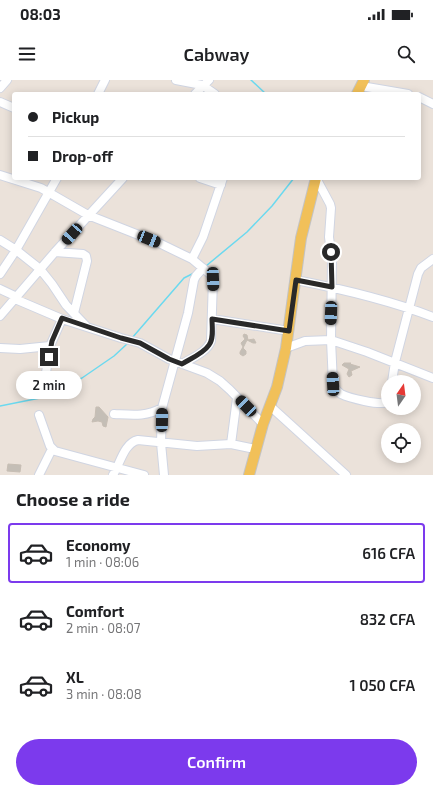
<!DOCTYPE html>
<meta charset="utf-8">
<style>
:root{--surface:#fff;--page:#f6f6f6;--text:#202124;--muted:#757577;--line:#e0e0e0;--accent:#7c3aed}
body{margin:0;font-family:"Exo 2",sans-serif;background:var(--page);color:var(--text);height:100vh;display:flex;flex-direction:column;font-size:15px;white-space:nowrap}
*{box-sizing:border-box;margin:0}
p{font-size:13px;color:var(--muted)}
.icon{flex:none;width:22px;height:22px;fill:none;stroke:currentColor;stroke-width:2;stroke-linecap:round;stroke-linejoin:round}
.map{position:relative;height:395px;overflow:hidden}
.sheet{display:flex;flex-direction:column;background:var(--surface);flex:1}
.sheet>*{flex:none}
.banner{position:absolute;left:12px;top:12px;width:409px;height:88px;border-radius:4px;box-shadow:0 2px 10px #0003;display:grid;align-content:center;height:88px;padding:0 16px;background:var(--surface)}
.needle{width:26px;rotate:14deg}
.controls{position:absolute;left:381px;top:295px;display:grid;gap:8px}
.controls a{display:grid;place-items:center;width:40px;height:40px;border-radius:50%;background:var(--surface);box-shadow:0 2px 10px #0003;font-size:20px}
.end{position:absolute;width:18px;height:18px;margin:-9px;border:5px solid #292929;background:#fff;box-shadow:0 0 0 2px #fff}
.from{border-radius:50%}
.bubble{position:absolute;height:28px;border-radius:14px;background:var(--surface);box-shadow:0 2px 10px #0003;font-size:13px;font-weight:600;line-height:28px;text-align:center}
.car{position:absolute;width:12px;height:24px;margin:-12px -6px;border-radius:5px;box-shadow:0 0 3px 1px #0007;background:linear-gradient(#222 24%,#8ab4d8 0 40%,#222 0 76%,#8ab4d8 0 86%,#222 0)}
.banner b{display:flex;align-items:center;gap:14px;height:38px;font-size:15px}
.banner b+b{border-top:1px solid var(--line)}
.banner i{width:10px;height:10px;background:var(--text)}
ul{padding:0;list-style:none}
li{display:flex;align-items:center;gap:12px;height:60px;margin:0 8px 6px;padding:0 8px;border:2px solid transparent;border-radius:4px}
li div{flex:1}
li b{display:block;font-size:15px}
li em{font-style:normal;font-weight:600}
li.active{border-color:var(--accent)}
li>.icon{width:36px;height:36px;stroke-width:1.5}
h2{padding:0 16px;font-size:18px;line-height:48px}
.button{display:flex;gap:8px;margin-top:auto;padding:8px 16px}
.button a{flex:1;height:46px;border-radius:24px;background:var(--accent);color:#fff;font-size:16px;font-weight:600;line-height:46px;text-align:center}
.status{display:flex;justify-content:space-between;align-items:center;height:28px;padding:0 20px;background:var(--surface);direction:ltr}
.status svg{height:11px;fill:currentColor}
header{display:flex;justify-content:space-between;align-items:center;height:52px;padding:0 16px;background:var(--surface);font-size:18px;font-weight:600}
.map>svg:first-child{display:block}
</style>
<div class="status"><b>08:03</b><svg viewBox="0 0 49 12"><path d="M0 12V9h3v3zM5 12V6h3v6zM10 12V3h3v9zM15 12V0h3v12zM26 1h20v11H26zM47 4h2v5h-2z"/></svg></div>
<header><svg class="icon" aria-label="menu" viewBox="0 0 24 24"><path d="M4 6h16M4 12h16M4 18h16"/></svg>Cabway<svg class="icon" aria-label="search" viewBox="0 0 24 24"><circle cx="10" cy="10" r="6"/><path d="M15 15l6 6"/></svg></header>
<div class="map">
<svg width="433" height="395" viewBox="0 0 433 395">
<rect width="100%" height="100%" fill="#ebe2da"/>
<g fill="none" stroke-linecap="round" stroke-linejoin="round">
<path stroke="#6bd9ef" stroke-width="1.5" d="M251,0L266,14
M206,186L247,152L272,126L294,98
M132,258L184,198L194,193
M0,326L40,318L82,298L114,276L127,264"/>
</g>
<path fill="#c4beb6" stroke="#c7beb4" d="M244,254L247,255L248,260L254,259L256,263H253L247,260L243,268L246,271V274L243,276L240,274V272L243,267L241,263L245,259L243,256Z
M344,283H351L350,284L360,287L351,291L352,295L349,297L347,294L349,289L342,285Z
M96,327H99L108,337L106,347L103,346L102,342L98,341L92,342L93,339L95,337Z
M8,384L21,385L20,392L7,391Z"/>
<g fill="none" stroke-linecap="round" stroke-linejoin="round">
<g stroke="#d0d5e2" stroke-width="10">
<path id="minor" d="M176,0L202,5L215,14
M361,6L408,14
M0,8L7,0
M98,14L105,0
M195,14L209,0
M419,17L433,24
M0,22L14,28
M0,95L41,108L88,135L159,163L192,179L210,194L213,199L211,261C207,272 192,278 182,284
M200,98L221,105
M316,98L330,124L331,128L329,157L332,180L331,260L333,304C335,308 336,311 341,314C349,318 380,326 388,322
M0,160L16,170L40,189L52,204L66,225L86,246
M55,172L83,174L86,176L87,181L74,233
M192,179L203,157L223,98
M0,194L16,170L57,98
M296,200C342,209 389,220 433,237
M0,209L17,217
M15,219L62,239L121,258L140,263L169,279L207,293L220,301L230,310L263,344
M0,236L55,172L123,98
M212,239L289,251
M0,268L20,269L50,266
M286,268L305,261L331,260L367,272L433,298
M392,302L395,282L418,194L421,188L433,179
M44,306L50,266L62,239
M270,326L346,395
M114,334C133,335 145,337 162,328
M39,335L50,366L55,371L144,395
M231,364L237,318
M39,395L52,369
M113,395C120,384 124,363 138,360L197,366L231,364L255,369
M164,395L161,363L162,328L188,233L194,200L196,196L203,188"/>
</g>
<g stroke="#c3c3c3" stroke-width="12">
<path id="major" d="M357,14L364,0
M249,395L263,344L277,307L286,268L301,158L316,98"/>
</g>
<use href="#minor" stroke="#fff" stroke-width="8"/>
<use href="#major" stroke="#f1c059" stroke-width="10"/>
</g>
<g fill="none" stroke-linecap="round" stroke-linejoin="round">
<path stroke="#292929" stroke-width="5" d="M49,277L52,261L62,238L121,258L140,263L169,279L182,284C190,279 204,273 209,265C214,259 212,246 212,239L289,251L296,200L332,207L331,172"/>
</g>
</svg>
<div class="controls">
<a><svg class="needle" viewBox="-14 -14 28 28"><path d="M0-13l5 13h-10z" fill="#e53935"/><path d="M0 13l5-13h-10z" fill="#757577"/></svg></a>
<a><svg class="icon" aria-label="locate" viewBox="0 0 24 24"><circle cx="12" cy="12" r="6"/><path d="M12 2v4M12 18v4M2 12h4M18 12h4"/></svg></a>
</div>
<i class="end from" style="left:331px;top:172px"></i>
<i class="end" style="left:49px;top:277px"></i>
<div class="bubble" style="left:16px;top:291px;width:66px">2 min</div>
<i class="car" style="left:72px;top:154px;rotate:222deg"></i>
<i class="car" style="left:149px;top:159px;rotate:112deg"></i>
<i class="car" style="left:213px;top:199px;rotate:178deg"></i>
<i class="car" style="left:331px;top:233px;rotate:182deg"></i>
<i class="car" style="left:333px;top:304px;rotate:357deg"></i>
<i class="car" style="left:246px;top:326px;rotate:316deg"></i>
<i class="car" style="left:162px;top:340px;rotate:1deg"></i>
<div class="banner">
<b><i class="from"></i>Pickup</b>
<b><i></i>Drop-off</b>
</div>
</div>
<section class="sheet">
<h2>Choose a ride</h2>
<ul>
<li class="active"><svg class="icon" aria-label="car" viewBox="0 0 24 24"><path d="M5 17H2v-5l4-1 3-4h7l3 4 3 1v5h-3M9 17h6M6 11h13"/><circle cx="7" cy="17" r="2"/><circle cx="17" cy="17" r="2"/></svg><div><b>Economy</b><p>1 min · 08:06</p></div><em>616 CFA</em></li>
<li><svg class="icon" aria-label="car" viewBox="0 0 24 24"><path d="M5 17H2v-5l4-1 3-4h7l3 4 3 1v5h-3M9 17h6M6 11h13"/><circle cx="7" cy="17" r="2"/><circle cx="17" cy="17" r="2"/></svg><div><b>Comfort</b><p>2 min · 08:07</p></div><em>832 CFA</em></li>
<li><svg class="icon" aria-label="car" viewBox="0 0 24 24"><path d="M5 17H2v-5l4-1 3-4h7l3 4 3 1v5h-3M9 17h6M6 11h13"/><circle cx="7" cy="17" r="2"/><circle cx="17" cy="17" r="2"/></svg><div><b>XL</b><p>3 min · 08:08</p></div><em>1 050 CFA</em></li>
</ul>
<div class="button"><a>Confirm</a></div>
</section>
